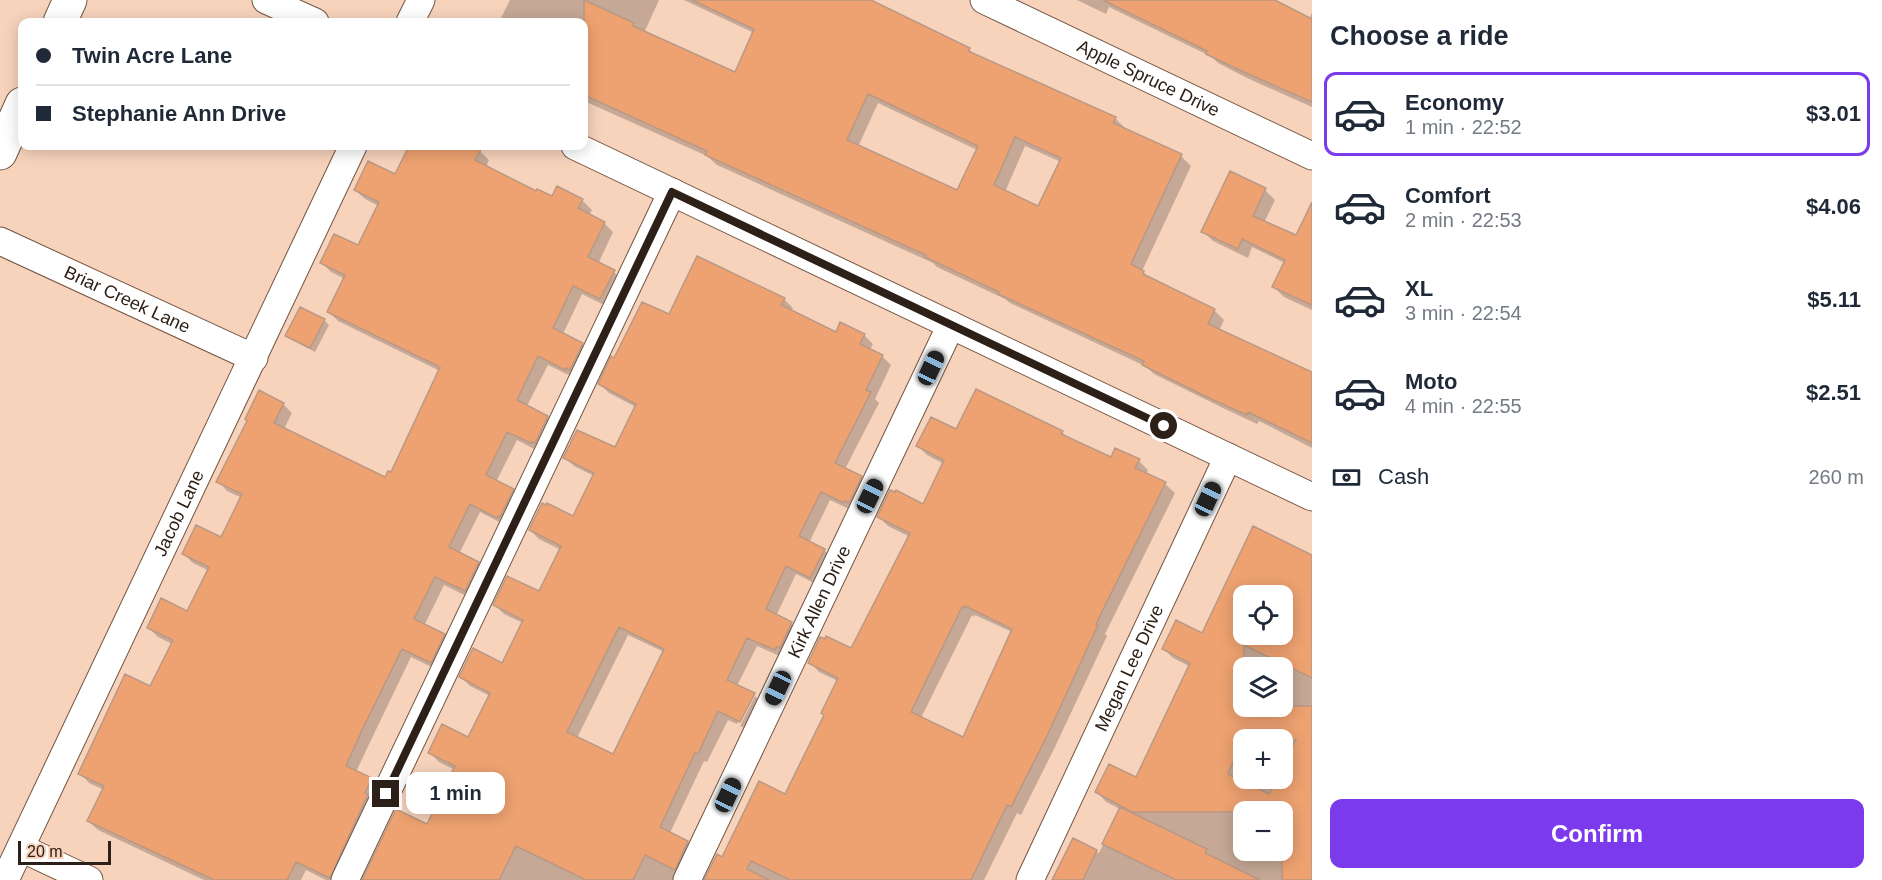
<!DOCTYPE html>
<meta charset="utf-8">
<style>
:root{--surface:#fff;--page:#f2f2f3;--text:#1f2937;--muted:#747a83;--line:#e0e1e3;--accent:#7c3aed}
body{margin:0;font-family:Arial,sans-serif;background:var(--page);color:var(--text);height:100vh;display:flex;flex-direction:column;font-size:22px;white-space:nowrap}
*{box-sizing:border-box;margin:0}
p{font-size:20px;color:var(--muted)}
.icon{flex:none;width:33px;height:33px;fill:none;stroke:currentColor;stroke-width:2;stroke-linecap:round;stroke-linejoin:round}
.map{position:relative;flex:1;overflow:hidden}
.drawer{display:flex;flex-direction:column;background:var(--surface);width:570px}
.drawer>*{flex:none}
.hud{position:absolute;left:18px;top:18px;width:570px;height:132px;border-radius:12px;box-shadow:0 3px 15px #0003;display:grid;align-content:center;height:132px;padding:0 18px;background:var(--surface)}
.buttons{position:absolute;left:1233px;top:585px;display:grid;gap:12px}
.buttons a{display:grid;place-items:center;width:60px;height:60px;border-radius:12px;background:var(--surface);box-shadow:0 3px 15px #0003;font-size:30px}
.scale{position:absolute;left:18px;bottom:15px;width:93px;box-sizing:border-box;padding-left:6px;border:3px solid #2d2018;border-top:0;font-size:16px;line-height:21px;white-space:nowrap;color:#2d2018;-webkit-text-stroke:4px #f7d3bc;paint-order:stroke}
.end{position:absolute;width:27px;height:27px;margin:-14px;border:8px solid #2d2018;background:#fff;box-shadow:0 0 0 3px #fff}
.from{border-radius:50%}
.bubble{position:absolute;height:42px;border-radius:12px;background:var(--surface);box-shadow:0 3px 15px #0003;font-size:20px;font-weight:700;line-height:42px;text-align:center}
.car{position:absolute;width:18px;height:36px;margin:-18px -9px;border-radius:8px;box-shadow:0 0 4px 2px #0007;background:linear-gradient(#222 24%,#8ab4d8 0 40%,#222 0 76%,#8ab4d8 0 86%,#222 0)}
.hud b{display:flex;align-items:center;gap:21px;height:57px;font-size:22px}
.hud b+b{border-top:2px solid var(--line)}
.hud i{width:15px;height:15px;background:var(--text)}
ul{padding:0;list-style:none}
li{display:flex;align-items:center;gap:18px;height:84px;margin:0 12px 9px;padding:0 6px;border:3px solid transparent;border-radius:12px}
li div{flex:1}
li b{display:block;font-size:22px}
li em{font-style:normal;font-weight:700}
li.active{border-color:var(--accent)}
li>.icon{width:54px;height:54px;stroke-width:1.5}
h2{padding:0 18px;font-size:27px;line-height:72px}
.pay{display:flex;align-items:center;gap:15px;height:66px;padding:0 18px;font-size:22px}
.pay p{margin-inline-start:auto}
.primary-button{display:flex;gap:12px;margin-top:auto;padding:12px 18px}
.primary-button a{flex:1;height:69px;border-radius:12px;background:var(--accent);color:#fff;font-size:24px;font-weight:700;line-height:69px;text-align:center}
main{display:flex;flex:1;min-height:0}
.map>svg:first-child{display:block}
</style>
<main>
<div class="map">
<svg width="1312" height="880" viewBox="0 0 1312 880">
<rect width="100%" height="100%" fill="#f7d3bc"/>
<path fill="#0003" fill-rule="evenodd" d="M510,0H659L644,33L736,74L754,33L684,0H868L969,49L976,56L1115,118L1125,128L1124,130L1181,156L1191,166L1142,271L1152,280L1214,310L1224,320L1219,331L1312,373V448L1259,421L1257,424L1223,408L1154,374L1145,366L1010,303L1005,299L937,267L933,263L717,165L707,156L584,101V22H499ZM878,103L977,150L957,192L858,147ZM1025,146L1061,162L1039,208L1005,192Z
M1077,0H1272L1309,19L1312,13V107L1247,78L1218,63L1212,57L1109,7L1106,14Z
M411,146H441L446,148L448,146H468L480,151L489,160L486,167L537,193L553,198L558,188L582,200L592,210L589,215L604,223L613,232L598,264L614,272L623,281L610,308L582,294L563,334L582,344L591,353L575,378L548,365L527,406L547,417L557,426L540,452L517,440L496,482L513,490L522,499L507,526L480,512L459,554L478,563L487,572L474,600L444,585L424,626L444,635L453,644L440,671L411,657L372,738L356,772L371,779L380,789L342,880H326L306,870L301,880H204L98,830L88,821L104,790L89,783L80,773L151,688L172,644L158,637L148,627L188,613L209,571L193,563L183,553L222,539L242,498L227,491L218,481L283,404L292,413L284,429L386,479L391,474L440,371L338,321L329,312L345,279L331,272L322,263L358,247L379,206L365,199L355,190L396,176Z
M1265,190L1275,200L1264,223L1297,237L1308,215L1312,217V310L1284,297L1274,287L1285,263L1252,247L1248,258L1213,241L1203,231Z
M784,299L793,308L791,311L837,334L864,335L873,344L870,350L882,356L891,365L875,399L879,403L845,469L861,477L870,486L853,511L830,500L809,543L824,550L833,559L820,586L796,574L776,616L791,624L800,633L784,658L757,646L737,686L754,695L763,704L749,730L740,726L755,696H752L737,724L728,720L707,762L704,761L670,833L687,842L697,851L679,880H363L427,826L455,770L439,762L430,753L469,739L490,696L470,686L461,677L503,665L523,623L504,614L495,605L539,593L561,550L539,539L530,530L574,518L594,476L574,466L565,457L616,449L636,407L609,393L600,384L643,304L669,316ZM628,635L664,652L614,756L577,738Z
M324,320L329,325L315,352L292,340L287,336Z
M956,431L1062,432L1070,440L1112,459L1139,461L1148,470L1146,475L1165,484L1175,493L1105,634L1107,636L1055,747L1021,815L1017,813L984,880H711L723,859L786,796L825,715L838,681L819,672L810,662L852,650L910,537L888,526L879,517L924,506L944,464L927,455L918,446ZM972,615L974,617L975,615L1012,632L963,739L921,718Z
M1254,528L1312,557V880H1053L1074,840L1099,853L1120,809L1106,802L1097,792L1137,779L1189,666L1173,658L1164,649L1203,635ZM1244,596H1282V634H1244ZM1244,668H1282V706H1244ZM1244,740H1282V778H1244ZM1244,812H1282V850H1244Z"/>
<path fill="#eea271" stroke="#ba9883" stroke-width="1.5" fill-rule="evenodd" d="M584,0L634,23L633,26L735,72L754,29L692,0H871L970,48L968,51L1116,117L1113,123L1182,154L1131,264L1144,271L1143,274L1215,309L1208,324L1312,372V443L1248,412L1247,415L1211,399L1142,365L1144,361L998,294L999,292L925,257L926,255L705,155L707,151L584,95ZM868,94L978,146L957,190L847,140ZM1015,137L1061,158L1038,206L994,185Z
M1103,0H1275L1312,19V102L1235,68L1206,54L1207,51Z
M409,146H483L475,160L536,191L537,189L552,196L557,186L583,199L578,208L605,222L588,257L615,270L600,299L573,286L553,328L583,343L570,370L566,368L565,370L538,356L517,400L548,416L535,443L532,442L531,443L507,432L486,475L514,489L500,517L498,516L497,518L470,504L449,547L479,562L465,591L435,577L414,619L445,634L431,663L402,649L363,728L346,766L372,778L365,793L368,794L330,878L296,862L287,880H214L87,821L104,786L78,774L125,674L150,686L173,640L147,628L161,598L187,611L209,567L182,554L196,525L221,537L242,494L216,482L247,421L245,419L259,390L284,403L274,423L385,477L388,471L391,472L440,367L327,312L345,275L320,263L334,234L358,245L379,202L354,190L368,161L395,174Z
M1230,171L1266,188L1253,216L1296,235L1312,202V305L1272,287L1285,260L1242,239L1238,249L1201,232Z
M697,256L785,298L781,305L836,332L840,322L865,334L860,344L883,355L866,390L871,392L835,463L862,476L849,503L845,501L844,503L821,492L799,536L825,549L810,578L786,566L766,609L792,622L780,648L776,647L775,650L747,638L727,680L755,693L740,722L718,711L698,754L695,753L660,827L688,841L675,870L645,855L633,880H586L516,846L499,880H362L396,809L427,824L455,766L428,753L442,724L468,737L490,693L459,677L473,648L502,663L523,620L493,605L507,576L539,591L561,546L529,530L542,503L546,505L547,503L573,516L594,473L563,458L577,430L615,447L636,404L598,384L611,356L614,358L642,302L669,314ZM619,627L664,649L613,754L567,732Z
M300,307L325,319L310,348L285,336Z
M976,389L1063,431L1061,434L1111,457L1115,448L1140,459L1135,468L1166,482L1096,624L1098,625L1046,738L1011,807L1007,805L971,880H790L751,861L747,869L769,880H704L717,854L722,857L759,781L785,794L824,715L821,713L838,678L808,663L820,637L825,639L826,636L851,648L910,533L877,517L890,490L895,492L896,490L923,504L944,460L916,446L931,417L956,429ZM965,606L1012,629L963,737L911,712L962,607L964,608Z
M1253,526L1312,555V678L1244,645V706H1312V880H1282V812H1132L1095,792L1109,764L1136,777L1190,663L1162,649L1176,620L1202,633ZM1244,596H1282V634H1244ZM1243,740H1296L1282,766V778H1276L1269,794L1228,774Z
M1120,807L1207,849L1205,853L1260,880H1176L1102,844Z
M1073,838L1097,850L1083,880H1052Z"/>
<g fill="none" stroke-linecap="round" stroke-linejoin="round">
<g stroke="#735441" stroke-width="29">
<g id="minor">
<path d="M266,0L315,22"/>
<path id="s1" d="M984,0L1312,156"/>
<path d="M410,22L421,0"/>
<path d="M575,146L1312,497"/>
<path id="s2" d="M0,241L254,358"/>
<path d="M21,848L89,880"/>
<path id="s3" d="M5,880L353,146"/>
<path d="M345,880L672,192"/>
<path id="s4" d="M687,880L951,325"/>
<path id="s5" d="M1030,880L1228,457"/>
</g>
</g>
<g stroke="#735441" stroke-width="35">
<path id="tertiary" d="M60,22L70,0
M0,153L22,104"/>
</g>
<use href="#minor" stroke="#fff" stroke-width="27"/>
<use href="#tertiary" stroke="#fff" stroke-width="33"/>
</g>
<g fill="none" stroke-linecap="round" stroke-linejoin="round">
<path stroke="#2d2018" stroke-width="8" d="M386,794L672,192L1164,426"/>
</g>
<g text-anchor="middle" dominant-baseline="central" stroke-width="5" stroke-linejoin="round" paint-order="stroke">
<g font-size="18" fill="#2d2018" stroke="#f7d3bc">
<text stroke="none"><textPath href="#s1" startOffset="182">Apple Spruce Drive</textPath></text>
<text stroke="none"><textPath href="#s2" startOffset="140">Briar Creek Lane</textPath></text>
<text stroke="none"><textPath href="#s3" startOffset="406">Jacob Lane</textPath></text>
<text stroke="none"><textPath href="#s4" startOffset="308">Kirk Allen Drive</textPath></text>
<text stroke="none"><textPath href="#s5" startOffset="234">Megan Lee Drive</textPath></text>
</g>
</g>
</svg>
<div class="buttons">
<a><svg class="icon" aria-label="locate" viewBox="0 0 24 24"><circle cx="12" cy="12" r="6"/><path d="M12 2v4M12 18v4M2 12h4M18 12h4"/></svg></a>
<a><svg class="icon" aria-label="layers" viewBox="0 0 24 24"><path d="M12 4l9 5-9 5-9-5zM3 14l9 5 9-5"/></svg></a>
<a>+</a>
<a>−</a>
</div>
<div class="scale">20 m</div>
<i class="end from" style="left:1164px;top:426px"></i>
<i class="end" style="left:386px;top:794px"></i>
<div class="bubble" style="left:406px;top:772px;width:99px">1 min</div>
<i class="car" style="left:931px;top:368px;rotate:25deg"></i>
<i class="car" style="left:870px;top:496px;rotate:26deg"></i>
<i class="car" style="left:1208px;top:499px;rotate:25deg"></i>
<i class="car" style="left:778px;top:688px;rotate:205deg"></i>
<i class="car" style="left:728px;top:795px;rotate:25deg"></i>
<div class="hud">
<b><i class="from"></i>Twin Acre Lane</b>
<b><i></i>Stephanie Ann Drive</b>
</div>
</div>
<section class="drawer">
<h2>Choose a ride</h2>
<ul>
<li class="active"><svg class="icon" aria-label="car" viewBox="0 0 24 24"><path d="M5 17H2v-5l4-1 3-4h7l3 4 3 1v5h-3M9 17h6M6 11h13"/><circle cx="7" cy="17" r="2"/><circle cx="17" cy="17" r="2"/></svg><div><b>Economy</b><p>1 min · 22:52</p></div><em>$3.01</em></li>
<li><svg class="icon" aria-label="car" viewBox="0 0 24 24"><path d="M5 17H2v-5l4-1 3-4h7l3 4 3 1v5h-3M9 17h6M6 11h13"/><circle cx="7" cy="17" r="2"/><circle cx="17" cy="17" r="2"/></svg><div><b>Comfort</b><p>2 min · 22:53</p></div><em>$4.06</em></li>
<li><svg class="icon" aria-label="car" viewBox="0 0 24 24"><path d="M5 17H2v-5l4-1 3-4h7l3 4 3 1v5h-3M9 17h6M6 11h13"/><circle cx="7" cy="17" r="2"/><circle cx="17" cy="17" r="2"/></svg><div><b>XL</b><p>3 min · 22:54</p></div><em>$5.11</em></li>
<li><svg class="icon" aria-label="car" viewBox="0 0 24 24"><path d="M5 17H2v-5l4-1 3-4h7l3 4 3 1v5h-3M9 17h6M6 11h13"/><circle cx="7" cy="17" r="2"/><circle cx="17" cy="17" r="2"/></svg><div><b>Moto</b><p>4 min · 22:55</p></div><em>$2.51</em></li>
</ul>
<div class="pay"><svg class="icon" aria-label="cash" viewBox="0 0 24 24"><path d="M3 7h18v10H3z"/><circle cx="12" cy="12" r="2"/></svg>Cash<p>260 m</p></div>
<div class="primary-button"><a>Confirm</a></div>
</section>
</main>
